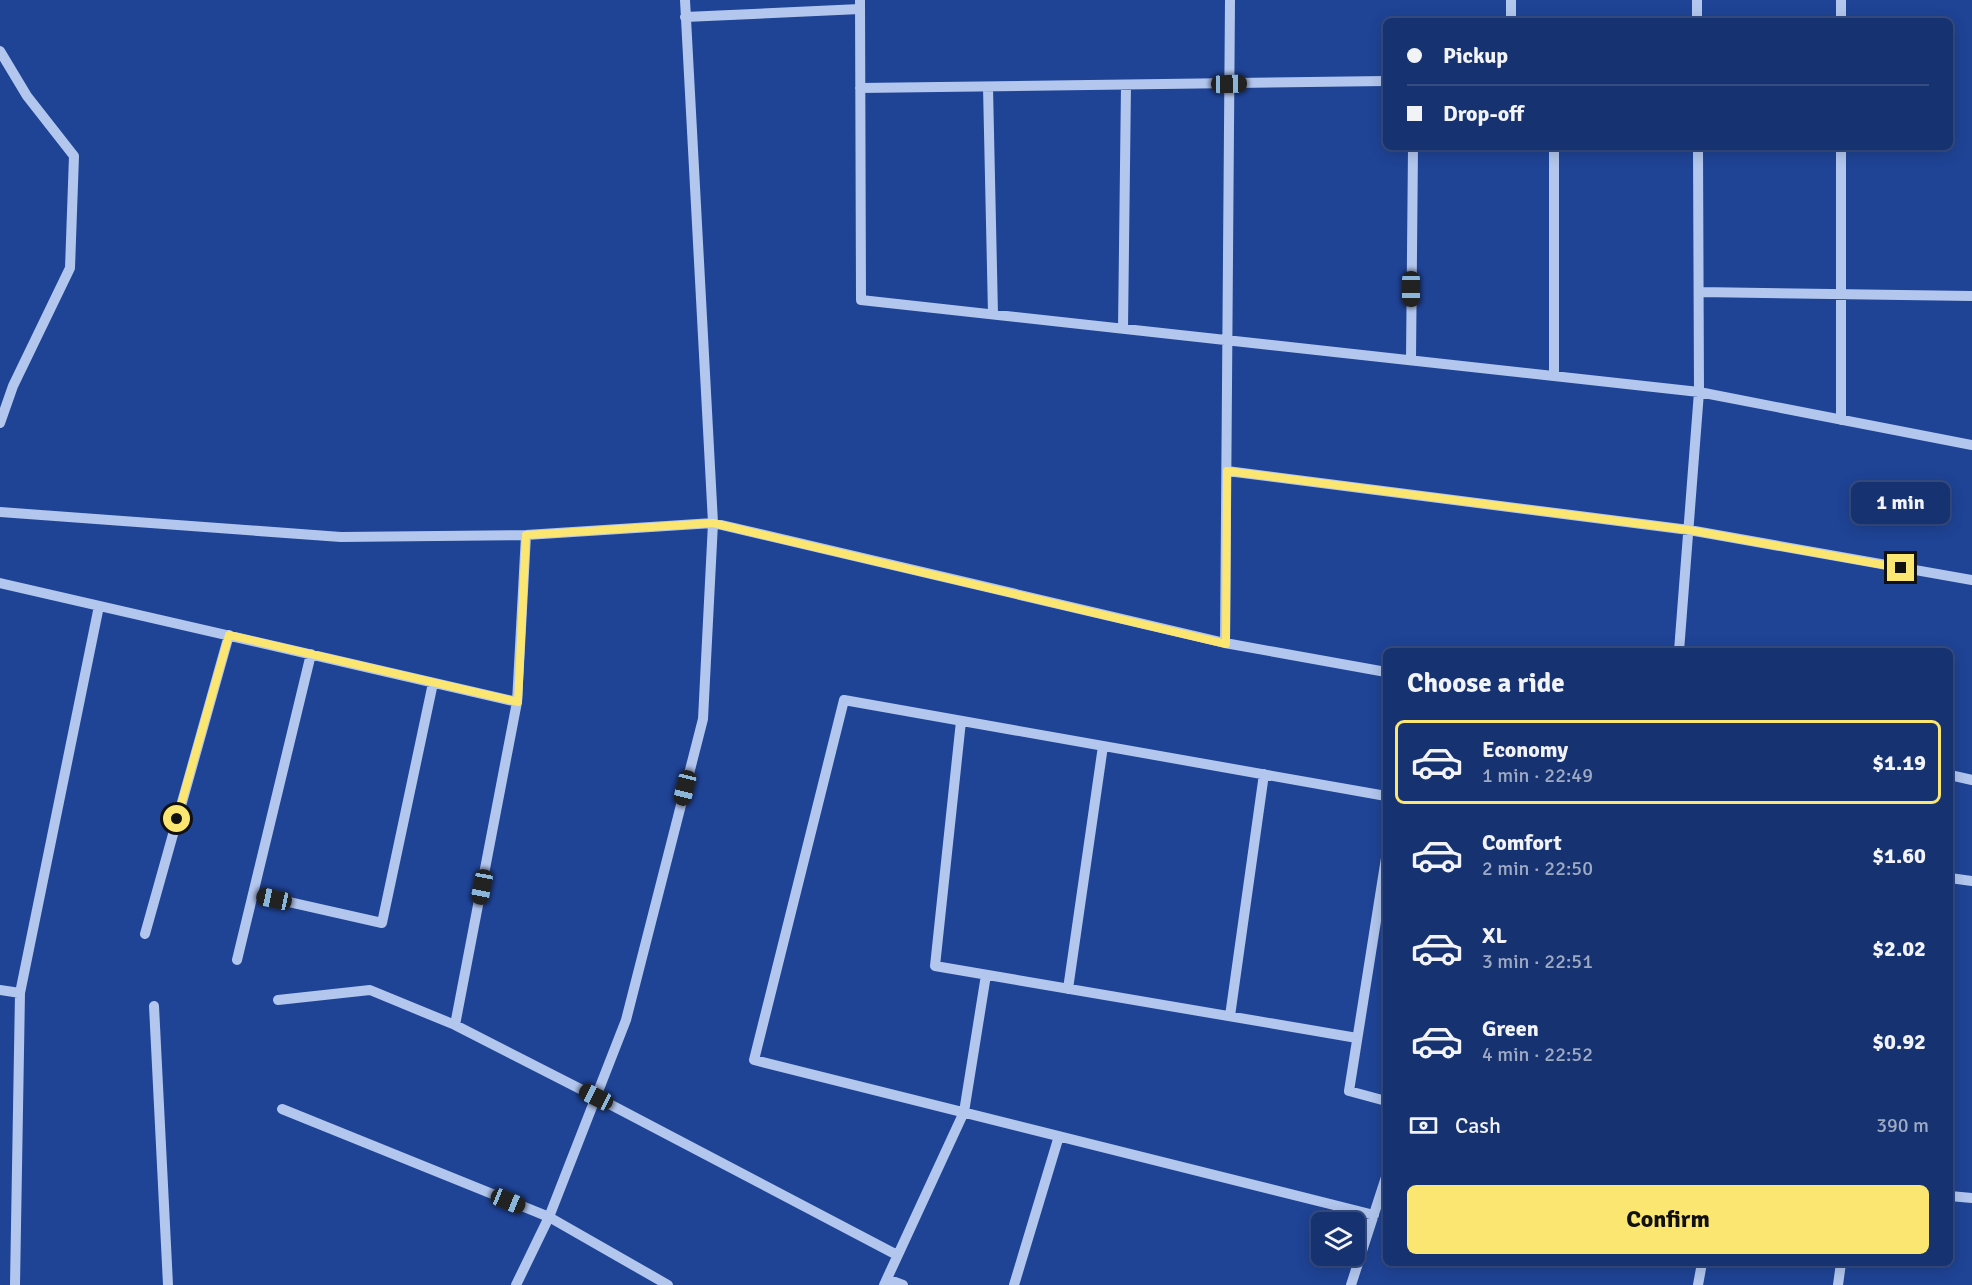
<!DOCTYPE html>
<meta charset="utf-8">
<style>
:root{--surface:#173270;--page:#243e78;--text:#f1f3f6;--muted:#9eaac3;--line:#364d83;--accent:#fce672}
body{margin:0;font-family:Signika,sans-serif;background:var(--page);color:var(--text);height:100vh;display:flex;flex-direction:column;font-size:22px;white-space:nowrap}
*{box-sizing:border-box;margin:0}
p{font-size:20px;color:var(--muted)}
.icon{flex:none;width:33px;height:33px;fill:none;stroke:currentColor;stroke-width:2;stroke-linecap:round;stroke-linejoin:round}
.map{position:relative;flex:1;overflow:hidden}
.drawer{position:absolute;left:1383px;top:648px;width:570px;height:618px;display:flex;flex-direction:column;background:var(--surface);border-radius:9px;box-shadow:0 3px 15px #0003,0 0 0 2px var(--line)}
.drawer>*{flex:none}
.top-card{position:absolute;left:1383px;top:18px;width:570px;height:132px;border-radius:9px;box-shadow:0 3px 15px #0003,0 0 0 2px var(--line);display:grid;align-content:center;height:132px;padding:0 24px;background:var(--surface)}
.fabs{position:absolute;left:1311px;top:1212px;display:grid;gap:12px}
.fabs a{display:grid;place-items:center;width:54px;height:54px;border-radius:9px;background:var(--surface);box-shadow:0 3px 15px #0003,0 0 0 2px var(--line);font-size:30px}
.end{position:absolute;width:27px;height:27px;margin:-14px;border:8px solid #fce672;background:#111;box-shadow:0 0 0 3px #111}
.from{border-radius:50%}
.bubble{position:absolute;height:42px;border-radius:9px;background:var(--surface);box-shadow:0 3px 15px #0003,0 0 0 2px var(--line);font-size:20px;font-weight:700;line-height:42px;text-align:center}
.car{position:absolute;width:18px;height:36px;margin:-18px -9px;border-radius:8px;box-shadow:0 0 4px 2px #0007;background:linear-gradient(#222 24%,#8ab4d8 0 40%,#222 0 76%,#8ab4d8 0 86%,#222 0)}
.top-card b{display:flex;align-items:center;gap:21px;height:57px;font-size:22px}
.top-card b+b{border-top:2px solid var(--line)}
.top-card i{width:15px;height:15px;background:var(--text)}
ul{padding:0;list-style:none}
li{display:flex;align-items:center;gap:18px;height:84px;margin:0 12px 9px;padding:0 12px;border:3px solid transparent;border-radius:9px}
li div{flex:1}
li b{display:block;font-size:22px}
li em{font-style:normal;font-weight:700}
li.current{border-color:var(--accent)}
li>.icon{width:54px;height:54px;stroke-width:1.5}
h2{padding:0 24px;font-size:27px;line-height:72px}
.pay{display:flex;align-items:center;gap:15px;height:66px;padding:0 24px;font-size:22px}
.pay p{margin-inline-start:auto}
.cta{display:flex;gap:12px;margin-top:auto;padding:12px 24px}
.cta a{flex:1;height:69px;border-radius:9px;background:var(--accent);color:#111;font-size:24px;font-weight:700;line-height:69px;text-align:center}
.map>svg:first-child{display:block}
</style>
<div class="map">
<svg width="1972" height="1285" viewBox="0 0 1972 1285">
<rect width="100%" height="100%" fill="#1f4395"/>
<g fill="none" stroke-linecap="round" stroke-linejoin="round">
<path stroke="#b2c6ee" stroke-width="10" d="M860,0L861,300L1699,392L1972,445
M1697,0V21
M685,17L860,9
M1511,21V0
M1841,21V0
M0,51L27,96L74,156L70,268L13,386L0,423
M988,87L993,314
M860,88L1386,81
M1699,292L1972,296
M1123,329L1126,85
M1411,360L1413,147
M1554,376V147
M1841,420V147
M1227,471L1689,530L1972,580
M0,512L341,537L526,535L713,523L1225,643L1386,672
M526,535L517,702L455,1025L596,1097L897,1255
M0,583L517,702
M1225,643L1230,0
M1679,651L1699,392L1698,147
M961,721L935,966L1357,1038
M1950,775L1972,780
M1386,858L1349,1091L1386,1101
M1950,878L1972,881
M253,894L382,923L433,683
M145,934L229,635
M237,960L311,654
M1068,989L1103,746
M0,990L20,993
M278,1000L370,990L455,1025
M154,1006L168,1285
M1230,1016L1264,774
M282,1109L549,1217L668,1285
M1950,1196L1972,1198
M1374,1215L754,1060L844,700L1386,796
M887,1279L903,1285
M15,1285L20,993L99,606
M516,1285L549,1217L626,1020L703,719L713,523L685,0
M884,1285L964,1112L986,975
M1014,1285L1059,1136
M1351,1285L1386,1177
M1698,1285L1702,1263
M1838,1285L1841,1263"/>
</g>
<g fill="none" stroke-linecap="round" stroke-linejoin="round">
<path stroke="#fce672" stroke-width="8" d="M177,819L229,635L518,702L526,535L713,523L1226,644L1227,471L1689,530L1901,568"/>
</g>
</svg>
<div class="fabs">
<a><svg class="icon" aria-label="layers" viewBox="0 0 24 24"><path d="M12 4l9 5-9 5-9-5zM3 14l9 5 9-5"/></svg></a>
</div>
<i class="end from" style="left:177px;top:819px"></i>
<i class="end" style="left:1901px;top:568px"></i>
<div class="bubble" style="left:1851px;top:482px;width:99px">1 min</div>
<i class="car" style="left:1229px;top:84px;rotate:89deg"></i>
<i class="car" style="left:1411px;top:289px;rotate:180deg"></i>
<i class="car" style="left:685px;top:788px;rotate:194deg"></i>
<i class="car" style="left:482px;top:887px;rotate:191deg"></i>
<i class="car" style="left:274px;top:899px;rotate:282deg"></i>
<i class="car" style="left:596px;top:1097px;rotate:297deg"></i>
<i class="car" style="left:508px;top:1201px;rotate:112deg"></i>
<div class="top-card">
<b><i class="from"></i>Pickup</b>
<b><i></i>Drop-off</b>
</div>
<section class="drawer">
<h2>Choose a ride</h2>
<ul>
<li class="current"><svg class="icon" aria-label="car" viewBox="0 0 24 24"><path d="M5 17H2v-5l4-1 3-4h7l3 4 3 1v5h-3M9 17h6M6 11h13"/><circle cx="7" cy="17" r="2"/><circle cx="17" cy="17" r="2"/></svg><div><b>Economy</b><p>1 min · 22:49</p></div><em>$1.19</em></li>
<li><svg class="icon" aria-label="car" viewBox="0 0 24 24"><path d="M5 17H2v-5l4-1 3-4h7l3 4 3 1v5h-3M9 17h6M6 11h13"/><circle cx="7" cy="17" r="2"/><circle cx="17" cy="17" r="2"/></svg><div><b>Comfort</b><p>2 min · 22:50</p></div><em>$1.60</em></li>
<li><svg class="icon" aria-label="car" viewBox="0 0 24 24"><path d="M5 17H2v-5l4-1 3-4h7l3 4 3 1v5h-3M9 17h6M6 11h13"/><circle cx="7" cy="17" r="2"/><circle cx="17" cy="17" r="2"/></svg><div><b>XL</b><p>3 min · 22:51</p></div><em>$2.02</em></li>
<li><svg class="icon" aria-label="car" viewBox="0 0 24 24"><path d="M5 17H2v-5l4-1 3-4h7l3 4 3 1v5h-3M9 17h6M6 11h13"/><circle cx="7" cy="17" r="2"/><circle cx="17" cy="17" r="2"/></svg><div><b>Green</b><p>4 min · 22:52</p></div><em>$0.92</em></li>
</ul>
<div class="pay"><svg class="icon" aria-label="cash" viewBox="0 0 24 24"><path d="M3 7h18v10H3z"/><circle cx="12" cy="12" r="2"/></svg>Cash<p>390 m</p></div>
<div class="cta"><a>Confirm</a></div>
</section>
</div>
